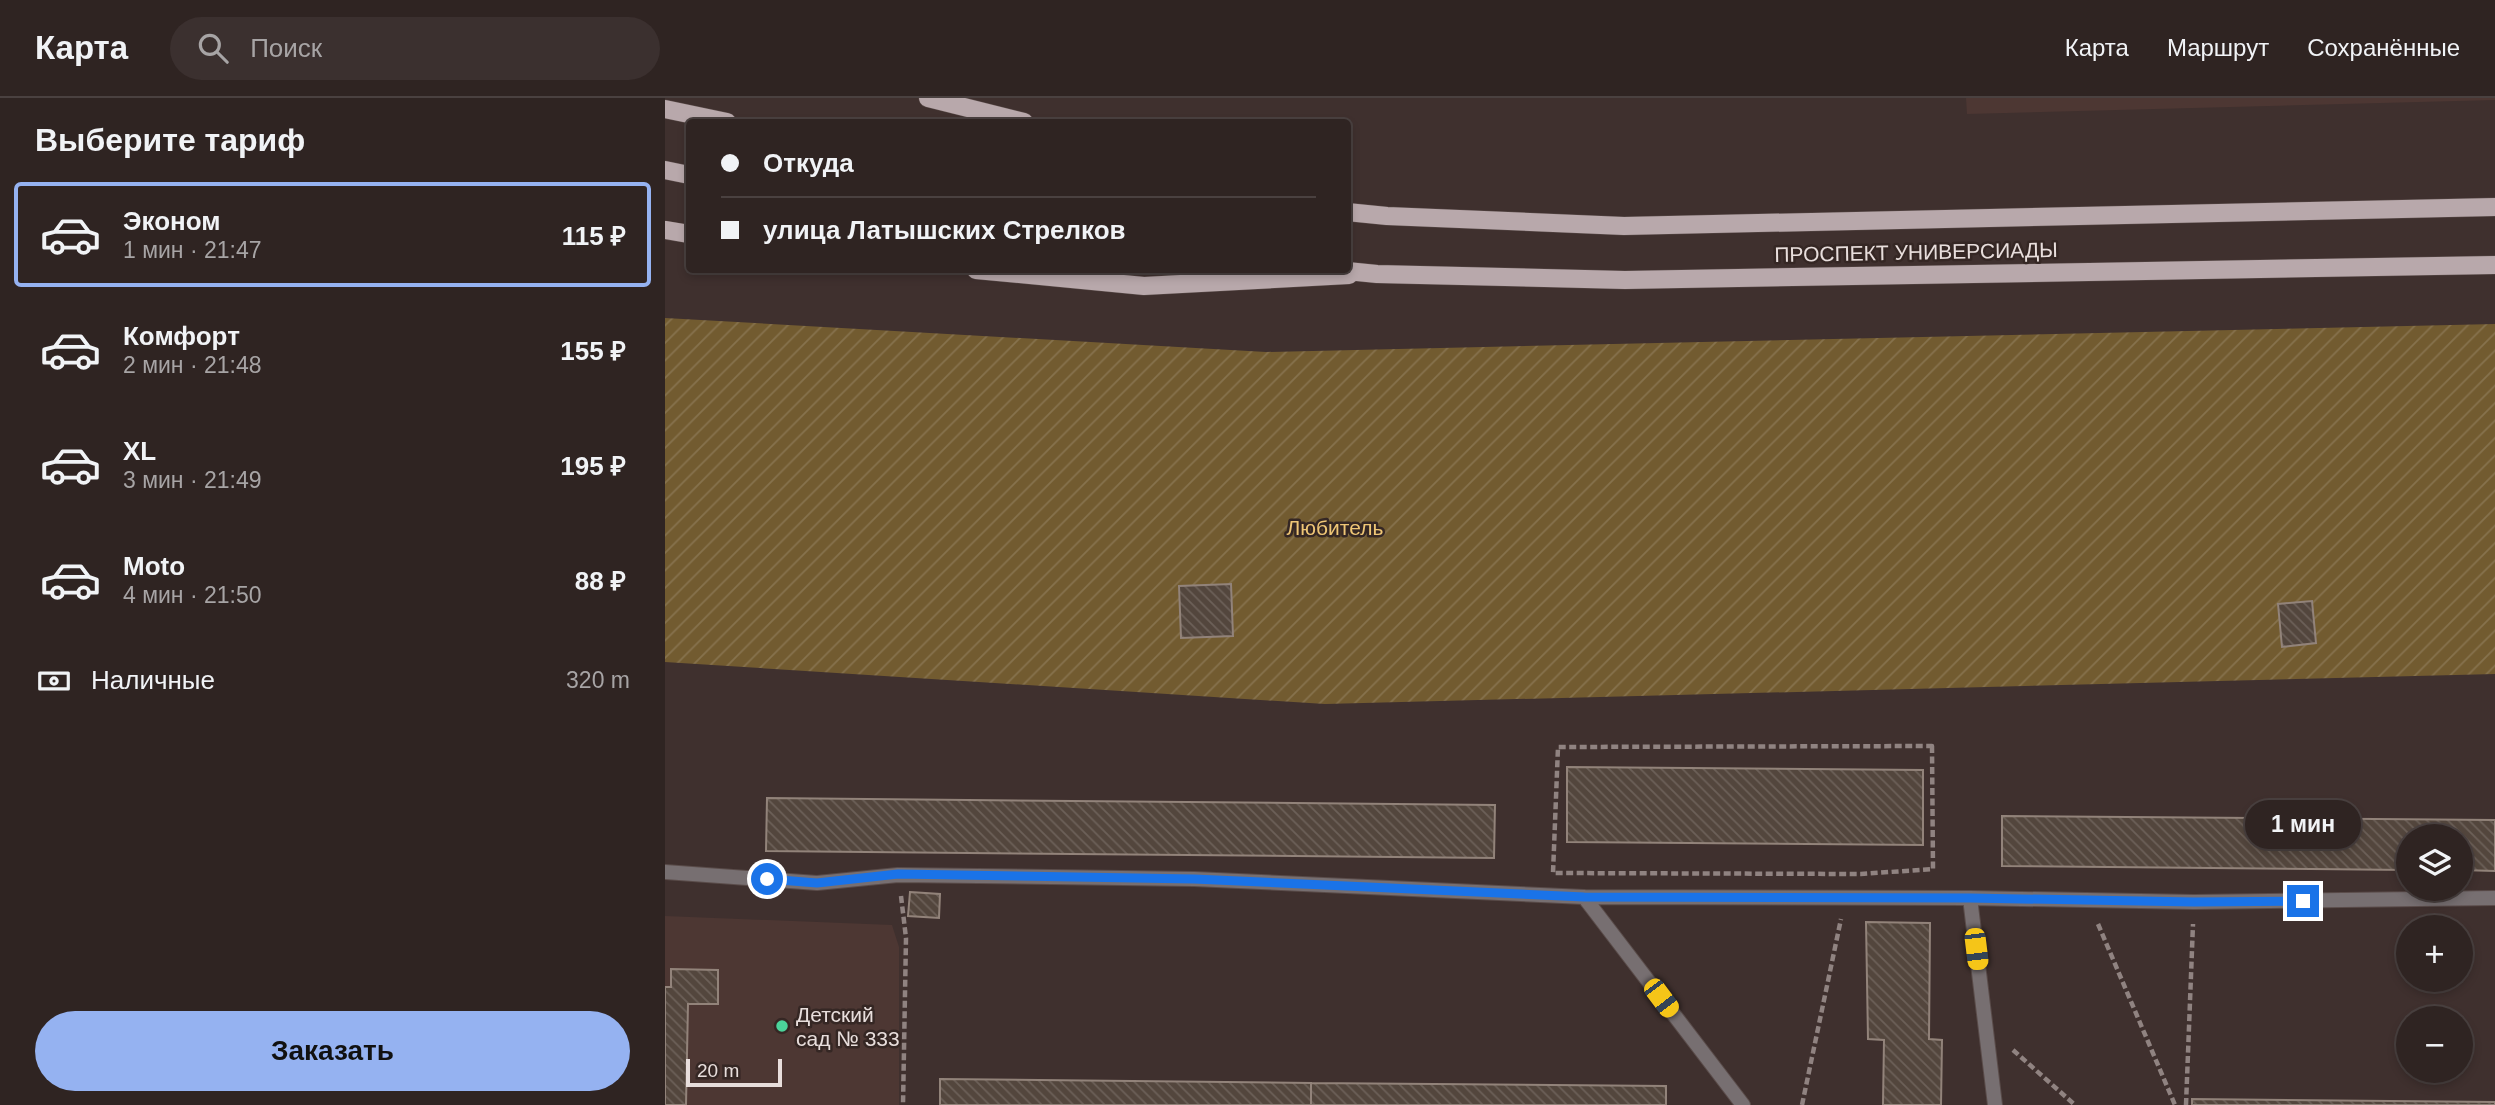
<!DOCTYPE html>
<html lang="ru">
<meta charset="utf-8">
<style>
:root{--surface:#2f2422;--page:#3b302f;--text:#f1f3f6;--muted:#a7a4a5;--line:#4a4140;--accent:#95b2f1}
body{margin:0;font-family:Arial,sans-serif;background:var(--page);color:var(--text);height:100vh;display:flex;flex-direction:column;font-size:26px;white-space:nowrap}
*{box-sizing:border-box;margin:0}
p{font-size:23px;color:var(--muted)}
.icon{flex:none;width:38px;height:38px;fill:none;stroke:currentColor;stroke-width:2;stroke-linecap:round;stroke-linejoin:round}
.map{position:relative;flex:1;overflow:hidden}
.side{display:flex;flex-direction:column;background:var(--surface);width:665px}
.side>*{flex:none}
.guide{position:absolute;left:21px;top:21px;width:665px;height:154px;border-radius:7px;box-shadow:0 4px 10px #0003,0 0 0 2px var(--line);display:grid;align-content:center;height:154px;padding:0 35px;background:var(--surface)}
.fabs{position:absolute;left:1731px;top:726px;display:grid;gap:14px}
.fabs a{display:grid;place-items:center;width:77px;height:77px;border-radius:50%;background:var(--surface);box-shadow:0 4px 10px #0003,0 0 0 2px var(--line);font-size:35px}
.scale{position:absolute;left:21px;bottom:18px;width:96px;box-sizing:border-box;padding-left:7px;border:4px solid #e8dedc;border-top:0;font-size:19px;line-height:24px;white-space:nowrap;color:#e8dedc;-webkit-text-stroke:5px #352724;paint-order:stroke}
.end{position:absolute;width:32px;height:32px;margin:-16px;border:9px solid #1a73e8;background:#fff;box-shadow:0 0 0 4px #fff}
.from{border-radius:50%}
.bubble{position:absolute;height:49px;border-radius:24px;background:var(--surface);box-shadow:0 4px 10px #0003,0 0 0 2px var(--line);font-size:23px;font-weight:600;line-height:49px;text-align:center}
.car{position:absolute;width:21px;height:42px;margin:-21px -10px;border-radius:9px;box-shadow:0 0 5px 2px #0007;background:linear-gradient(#f5c518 24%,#345 0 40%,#f5c518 0 76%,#345 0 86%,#f5c518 0)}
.guide b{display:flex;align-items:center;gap:24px;height:66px;font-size:26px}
.guide b+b{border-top:2px solid var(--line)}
.guide i{width:18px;height:18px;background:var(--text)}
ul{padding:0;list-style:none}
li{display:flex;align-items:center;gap:21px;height:105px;margin:0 14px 10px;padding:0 21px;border:4px solid transparent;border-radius:7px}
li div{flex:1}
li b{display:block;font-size:26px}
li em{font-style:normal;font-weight:600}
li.active{border-color:var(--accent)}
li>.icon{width:63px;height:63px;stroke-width:1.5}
h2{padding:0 35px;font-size:32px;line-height:84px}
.pay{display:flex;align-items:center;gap:18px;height:77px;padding:0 35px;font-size:26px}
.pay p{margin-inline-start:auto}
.button{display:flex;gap:14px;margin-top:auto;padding:14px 35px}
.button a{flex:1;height:80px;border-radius:42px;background:var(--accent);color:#111;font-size:28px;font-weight:600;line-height:80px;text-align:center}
header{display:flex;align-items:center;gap:42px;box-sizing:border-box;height:98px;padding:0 35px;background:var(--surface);border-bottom:2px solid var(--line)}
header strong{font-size:33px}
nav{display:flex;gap:38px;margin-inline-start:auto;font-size:24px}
.search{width:490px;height:63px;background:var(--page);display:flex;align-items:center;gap:18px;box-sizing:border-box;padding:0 24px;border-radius:38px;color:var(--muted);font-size:26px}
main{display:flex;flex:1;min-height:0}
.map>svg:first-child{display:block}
</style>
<header>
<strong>Карта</strong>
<div class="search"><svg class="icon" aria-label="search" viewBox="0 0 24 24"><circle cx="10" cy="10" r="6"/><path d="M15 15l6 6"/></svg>Поиск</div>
<nav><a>Карта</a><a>Маршрут</a><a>Сохранённые</a></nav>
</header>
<main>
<section class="side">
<h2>Выберите тариф</h2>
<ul>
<li class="active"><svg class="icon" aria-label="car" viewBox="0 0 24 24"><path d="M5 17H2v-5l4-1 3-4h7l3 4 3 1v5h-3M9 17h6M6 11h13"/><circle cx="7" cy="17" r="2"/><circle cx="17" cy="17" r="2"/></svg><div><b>Эконом</b><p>1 мин · 21:47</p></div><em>115 ₽</em></li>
<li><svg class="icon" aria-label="car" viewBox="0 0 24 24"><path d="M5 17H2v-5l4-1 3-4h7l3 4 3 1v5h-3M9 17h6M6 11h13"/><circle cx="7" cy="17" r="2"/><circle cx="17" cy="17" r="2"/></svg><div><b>Комфорт</b><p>2 мин · 21:48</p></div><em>155 ₽</em></li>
<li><svg class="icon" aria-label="car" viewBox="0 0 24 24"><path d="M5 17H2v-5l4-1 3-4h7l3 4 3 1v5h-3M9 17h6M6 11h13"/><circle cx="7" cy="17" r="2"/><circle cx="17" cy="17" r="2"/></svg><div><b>XL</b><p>3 мин · 21:49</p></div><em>195 ₽</em></li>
<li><svg class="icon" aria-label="car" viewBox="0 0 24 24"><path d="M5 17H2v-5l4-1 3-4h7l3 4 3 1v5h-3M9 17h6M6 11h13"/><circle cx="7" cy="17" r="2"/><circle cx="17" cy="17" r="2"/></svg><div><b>Moto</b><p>4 мин · 21:50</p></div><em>88 ₽</em></li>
</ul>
<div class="pay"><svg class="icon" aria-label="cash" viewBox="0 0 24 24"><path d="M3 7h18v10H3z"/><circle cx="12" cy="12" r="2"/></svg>Наличные<p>320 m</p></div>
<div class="button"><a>Заказать</a></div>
</section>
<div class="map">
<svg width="1830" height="1007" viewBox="0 0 1830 1007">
<defs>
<pattern id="garden-furrows" width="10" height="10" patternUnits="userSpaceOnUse" patternTransform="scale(1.75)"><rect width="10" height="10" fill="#725b30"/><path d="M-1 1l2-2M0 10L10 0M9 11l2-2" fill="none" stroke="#86724d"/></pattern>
<pattern id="building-back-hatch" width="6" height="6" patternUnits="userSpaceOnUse" patternTransform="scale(1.75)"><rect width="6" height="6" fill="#53463d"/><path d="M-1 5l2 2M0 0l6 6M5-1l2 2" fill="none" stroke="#6c6058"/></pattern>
</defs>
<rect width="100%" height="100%" fill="#3f302e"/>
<path fill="#4d3733" d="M1301,0H1830V2L1302,16Z
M0,818L227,827L234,849V1007H0Z"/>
<path fill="url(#garden-furrows)" d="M0,220L601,254L1830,226V576L660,606L0,564Z"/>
<path fill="url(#building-back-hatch)" stroke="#92837a" stroke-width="2" d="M566,486L568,538L516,540L514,488Z
M1647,503L1651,545L1617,549L1613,506Z
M902,669L1258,672V747L902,744Z
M102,700L830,707L829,760L101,753Z
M1337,718L1830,722V773L1796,772V738H1743V772L1337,768Z
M245,794L275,796L274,820L243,818Z
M1201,824L1265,825L1264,941L1277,942L1276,1007H1218L1219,942L1203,941Z
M6,871L53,872V906H23L21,1007H0V889H6Z
M275,981L646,985V1007H275Z
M646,985L1001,988V1007H646Z
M1527,1001L1830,1004V1007H1527Z"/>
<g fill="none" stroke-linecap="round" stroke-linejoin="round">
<g stroke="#5a4c4a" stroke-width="16">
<path id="lane" d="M0,774L152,785L233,777L529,781L919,799L1305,800L1330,1007
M919,799L1078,1007
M1305,800L1529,804L1830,800"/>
</g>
<g stroke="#5a4c4a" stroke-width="19">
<path id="primary" d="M263,0L359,24
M0,11L62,24
M0,72L24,77
M682,114L722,118L959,128L1830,109
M0,132L24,136
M311,172L479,188L684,177
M672,172L712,176L960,182L1830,167"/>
</g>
<path stroke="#908381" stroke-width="4.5" stroke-dasharray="7 3.5" stroke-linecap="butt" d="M1267,648L1268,771L1196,776L888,775L893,649Z
M236,798L241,840L238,1007
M1433,826L1510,1007
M1348,952L1410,1007
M1137,1007L1176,821
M1521,1007L1528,826"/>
<use href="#lane" stroke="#776f71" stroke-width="14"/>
<use href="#primary" stroke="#b8a8ab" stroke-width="18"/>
</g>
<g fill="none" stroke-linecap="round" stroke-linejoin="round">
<path stroke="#1a73e8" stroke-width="9" d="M102,781L152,785L233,776L529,781L919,799L1305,800L1529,804L1638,803"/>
</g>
<circle fill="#4bd49b" stroke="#352724" stroke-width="2.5" cx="117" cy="928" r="7"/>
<g text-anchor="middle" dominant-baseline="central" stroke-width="5" stroke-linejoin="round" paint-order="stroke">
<g font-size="21" fill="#e8dedc" stroke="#352724">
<text transform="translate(1251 154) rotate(-1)">ПРОСПЕКТ УНИВЕРСИАДЫ</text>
</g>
<g font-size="21" fill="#efc676" stroke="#352724">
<text x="670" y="429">Любитель</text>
</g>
<g font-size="21" fill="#e8dedc" stroke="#352724" text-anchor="start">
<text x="131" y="916">Детский<tspan x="131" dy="24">сад № 333</tspan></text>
</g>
</g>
</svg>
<div class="fabs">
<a><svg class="icon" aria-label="layers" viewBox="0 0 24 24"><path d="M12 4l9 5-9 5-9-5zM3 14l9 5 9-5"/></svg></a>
<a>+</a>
<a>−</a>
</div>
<div class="scale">20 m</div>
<i class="end from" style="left:102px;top:781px"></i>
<i class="end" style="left:1638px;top:803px"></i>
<div class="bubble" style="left:1580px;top:702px;width:116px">1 мин</div>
<i class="car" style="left:1311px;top:851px;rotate:173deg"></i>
<i class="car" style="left:996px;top:900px;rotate:143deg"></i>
<div class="guide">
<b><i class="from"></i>Откуда</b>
<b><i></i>улица Латышских Стрелков</b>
</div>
</div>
</main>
